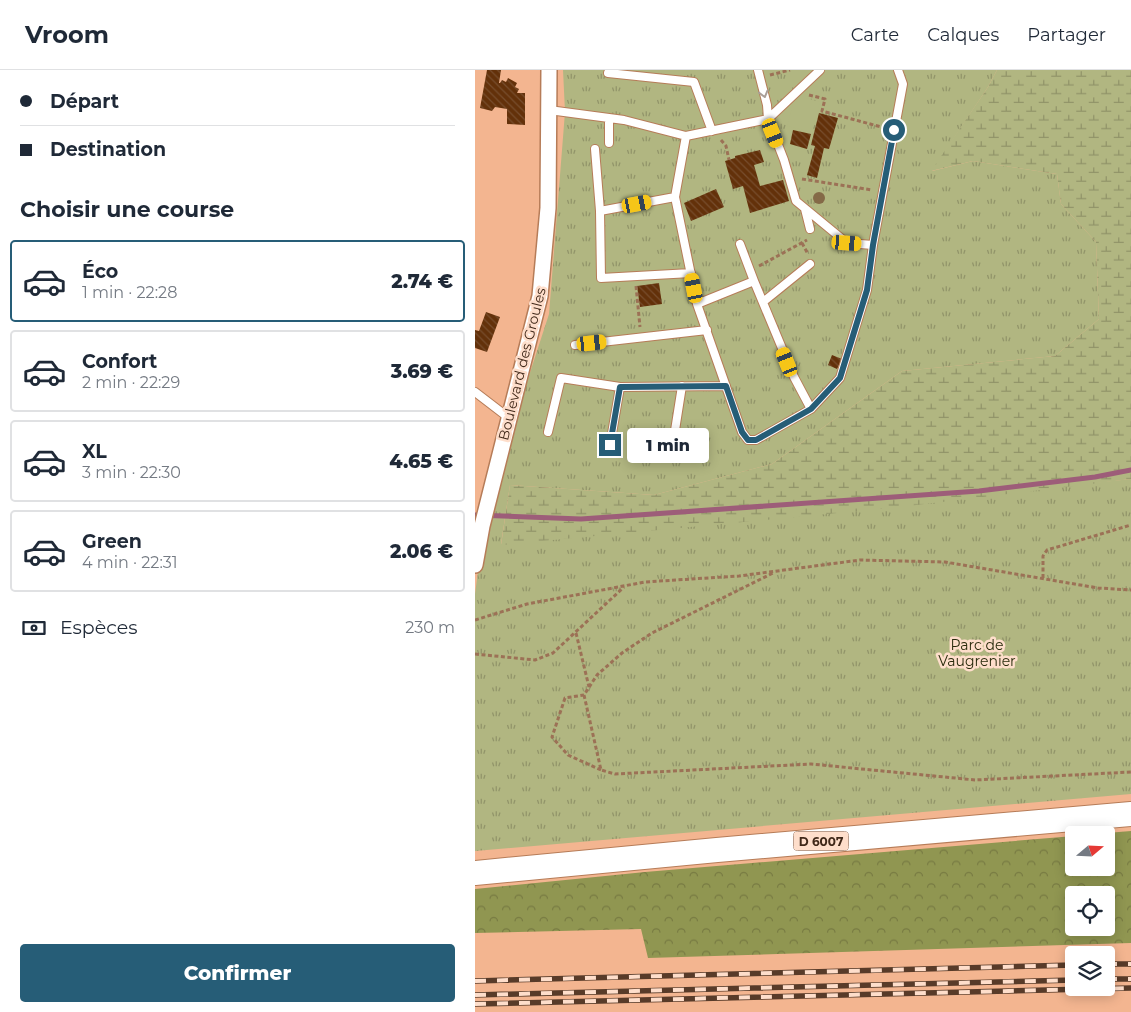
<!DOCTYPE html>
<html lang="fr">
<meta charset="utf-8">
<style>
:root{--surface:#fff;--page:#f6f6f7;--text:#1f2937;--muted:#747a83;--line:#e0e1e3;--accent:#265d77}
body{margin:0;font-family:Montserrat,sans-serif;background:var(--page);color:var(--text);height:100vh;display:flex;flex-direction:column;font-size:19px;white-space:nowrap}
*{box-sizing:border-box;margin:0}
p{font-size:16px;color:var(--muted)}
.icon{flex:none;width:28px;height:28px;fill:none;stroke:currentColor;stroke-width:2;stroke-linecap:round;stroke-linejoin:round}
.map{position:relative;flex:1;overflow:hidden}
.panel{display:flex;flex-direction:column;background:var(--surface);width:475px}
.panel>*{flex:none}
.hud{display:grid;align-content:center;height:110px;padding:0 20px;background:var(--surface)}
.needle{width:32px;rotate:71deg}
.tools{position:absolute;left:590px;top:756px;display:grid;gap:10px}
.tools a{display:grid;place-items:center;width:50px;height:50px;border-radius:5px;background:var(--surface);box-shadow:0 2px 12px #0003;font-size:25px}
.end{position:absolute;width:22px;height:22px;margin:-11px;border:6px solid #265d77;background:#fff;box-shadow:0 0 0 2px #fff}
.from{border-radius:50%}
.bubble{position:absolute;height:35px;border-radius:5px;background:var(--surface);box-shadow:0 2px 12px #0003;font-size:16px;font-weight:800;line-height:35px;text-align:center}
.car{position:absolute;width:15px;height:30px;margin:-15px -8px;border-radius:6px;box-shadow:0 0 4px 1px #0007;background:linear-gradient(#f5c518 24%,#345 0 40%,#f5c518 0 76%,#345 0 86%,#f5c518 0)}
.hud b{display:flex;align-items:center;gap:18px;height:48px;font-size:19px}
.hud b+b{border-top:1px solid var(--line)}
.hud i{width:12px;height:12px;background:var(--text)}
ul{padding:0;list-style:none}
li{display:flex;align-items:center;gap:15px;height:82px;margin:0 10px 8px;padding:0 10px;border:2px solid var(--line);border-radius:5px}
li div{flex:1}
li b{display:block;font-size:19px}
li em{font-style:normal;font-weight:800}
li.current{border-color:var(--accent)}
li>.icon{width:45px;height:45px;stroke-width:1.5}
h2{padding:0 20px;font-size:22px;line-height:60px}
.pay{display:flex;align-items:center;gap:12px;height:55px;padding:0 20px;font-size:19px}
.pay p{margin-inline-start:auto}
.action{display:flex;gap:10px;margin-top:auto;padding:10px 20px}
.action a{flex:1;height:58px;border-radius:5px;background:var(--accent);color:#fff;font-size:20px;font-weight:800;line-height:58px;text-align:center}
header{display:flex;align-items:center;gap:30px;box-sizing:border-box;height:70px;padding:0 25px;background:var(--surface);border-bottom:1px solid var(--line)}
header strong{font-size:24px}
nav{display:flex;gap:28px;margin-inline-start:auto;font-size:18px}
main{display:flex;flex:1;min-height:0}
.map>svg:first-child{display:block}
</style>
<header>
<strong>Vroom</strong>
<nav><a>Carte</a><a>Calques</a><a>Partager</a></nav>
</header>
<main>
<section class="panel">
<div class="hud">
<b><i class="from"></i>Départ</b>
<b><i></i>Destination</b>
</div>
<h2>Choisir une course</h2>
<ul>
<li class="current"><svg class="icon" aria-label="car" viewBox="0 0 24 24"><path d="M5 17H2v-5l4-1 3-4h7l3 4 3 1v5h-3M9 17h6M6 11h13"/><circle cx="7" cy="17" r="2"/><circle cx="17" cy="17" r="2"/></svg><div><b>Éco</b><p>1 min · 22:28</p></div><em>2.74 €</em></li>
<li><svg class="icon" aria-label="car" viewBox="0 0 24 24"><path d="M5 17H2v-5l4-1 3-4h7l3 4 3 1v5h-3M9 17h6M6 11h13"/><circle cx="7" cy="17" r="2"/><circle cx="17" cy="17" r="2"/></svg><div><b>Confort</b><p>2 min · 22:29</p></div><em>3.69 €</em></li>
<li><svg class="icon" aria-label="car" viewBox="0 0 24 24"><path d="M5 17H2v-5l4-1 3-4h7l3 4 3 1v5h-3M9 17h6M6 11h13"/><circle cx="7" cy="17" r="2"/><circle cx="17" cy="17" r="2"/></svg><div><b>XL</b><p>3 min · 22:30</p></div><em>4.65 €</em></li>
<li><svg class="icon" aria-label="car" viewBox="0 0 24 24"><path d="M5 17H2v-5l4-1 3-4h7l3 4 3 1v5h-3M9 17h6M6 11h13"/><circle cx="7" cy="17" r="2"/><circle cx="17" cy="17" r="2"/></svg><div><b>Green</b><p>4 min · 22:31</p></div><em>2.06 €</em></li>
</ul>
<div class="pay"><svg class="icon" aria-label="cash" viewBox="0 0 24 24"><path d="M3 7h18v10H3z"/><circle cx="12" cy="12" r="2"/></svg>Espèces<p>230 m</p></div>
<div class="action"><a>Confirmer</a></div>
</section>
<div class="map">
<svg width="656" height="942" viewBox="0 0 656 942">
<defs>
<pattern id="grass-tufts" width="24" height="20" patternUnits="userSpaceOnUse" patternTransform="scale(1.25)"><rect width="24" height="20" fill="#b1b681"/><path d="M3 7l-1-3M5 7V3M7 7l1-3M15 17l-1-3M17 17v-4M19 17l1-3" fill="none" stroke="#919469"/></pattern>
<pattern id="forest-crowns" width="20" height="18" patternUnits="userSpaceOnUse" patternTransform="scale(1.25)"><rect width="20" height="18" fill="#909651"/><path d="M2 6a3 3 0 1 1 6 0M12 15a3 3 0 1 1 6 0" fill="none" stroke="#777a42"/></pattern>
<pattern id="wetland-marsh" width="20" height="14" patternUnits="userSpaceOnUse" patternTransform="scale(1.25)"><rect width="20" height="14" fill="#b1b681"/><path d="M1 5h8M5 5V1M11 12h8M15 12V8" fill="none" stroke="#919469"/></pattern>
<pattern id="building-back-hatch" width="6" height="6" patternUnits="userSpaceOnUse" patternTransform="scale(1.25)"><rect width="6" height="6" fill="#63310a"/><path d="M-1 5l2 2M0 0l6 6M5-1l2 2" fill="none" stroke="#774d2d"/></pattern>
</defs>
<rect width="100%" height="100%" fill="#f3b590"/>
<path fill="url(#grass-tufts)" d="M88,0H522L513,17L457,101L498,91L582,104L586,134L621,172L624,249L580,286L427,301L297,394L179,425L35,415L26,474L656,409V724L0,781V524L10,448L28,386L74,244L90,42Z"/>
<path fill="url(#forest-crowns)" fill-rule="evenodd" d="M656,761V873L173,888L166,859L0,863V819L170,802L599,766V798H631V765H607ZM599,825H631V858H599Z"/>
<path fill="url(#wetland-marsh)" d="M522,0H656V409L425,437L26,475L35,415L179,425L297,394L427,301L580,286L624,249L621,172L586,134L582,104L498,91L456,101L513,17Z"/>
<path fill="#b1b681" d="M328,27L345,32L336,62L312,56L318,34Z"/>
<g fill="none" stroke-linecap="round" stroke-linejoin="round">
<path stroke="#9d5d79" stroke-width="5" d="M0,445L106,449L504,421L620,407L656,400"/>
</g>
<path fill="url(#building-back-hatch)" d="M12,0H26L24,13H25L27,10L31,12L33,8L42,13L40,17L44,19L42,23H50V55L32,54V39L20,37L17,41L5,38Z
M344,43L363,48L354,79L349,78L342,108L332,105L340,76L336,75Z
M318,60L336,64L332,79L315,74Z
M285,80L289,92L279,95L285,116L308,110L314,131L275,143L268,116L258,119L250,91L260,88V86Z
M241,119L249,137L216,151L209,133Z
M184,213L187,234L165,237L162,216Z
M11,242L25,247L12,282L0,278V260L4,261Z
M357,285L367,289L362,299L353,295Z"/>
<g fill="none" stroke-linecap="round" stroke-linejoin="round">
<g stroke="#b67c58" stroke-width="10">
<path id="lane" d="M283,0L292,35L293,49L309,90L321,131L372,173L398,175
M133,3L219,12L237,61
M74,40L149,50L211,66L293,49L345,0
M134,48V73
M211,66L200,127L222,234
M120,79L125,141
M200,127L125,141L126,208L216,203
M330,139L335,159
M265,174L279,211
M288,232L335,194
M100,275L232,260
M0,322L34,348
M336,339L319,307L279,211L222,234L267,362L273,370H281L336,339L365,308L392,220L398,175L428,14L423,0
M73,362L86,308L145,317L251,316
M198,373L207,316
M135,375L145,317"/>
</g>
<g stroke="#b67c58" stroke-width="18">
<path id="street" d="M0,495L7,456L65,226L73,138L74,0"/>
</g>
<g stroke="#b67c58" stroke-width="26">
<path id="primary" d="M0,803L242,780L656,744"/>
</g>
<path stroke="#9c7156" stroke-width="3" stroke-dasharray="4 2.5" stroke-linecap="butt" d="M295,5L315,0
M334,25L350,29L347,41L410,58
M246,70L251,76L254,90
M327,109L397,120
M327,173L333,184
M284,196L332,170
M161,216L165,257
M568,508V486L572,480L656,455
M0,550L52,534L170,512L264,506L385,490L470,492L623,518L656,520
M101,563L114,617
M0,584L60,590L78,583L149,517
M109,625L126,700L140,704L336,694L500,710L656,702
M126,700L93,685L77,667L90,628L109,625L122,605L147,583L177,563L298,503"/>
<use href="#lane" stroke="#fff" stroke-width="8"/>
<use href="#street" stroke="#fff" stroke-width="15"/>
<use href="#primary" stroke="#fff" stroke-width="24"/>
<g stroke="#583b29" stroke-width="5.5">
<path id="rail" d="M631,894H656
M631,909H656
M0,911L599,895
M0,925L599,910
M0,934L656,918"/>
</g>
<use href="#rail" stroke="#fedecb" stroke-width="4" stroke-dasharray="11" stroke-linecap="butt"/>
</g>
<circle fill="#846947" cx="344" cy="128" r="6"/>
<defs><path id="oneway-chevron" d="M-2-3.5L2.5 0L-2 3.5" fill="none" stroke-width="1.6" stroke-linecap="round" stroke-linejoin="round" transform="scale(1.25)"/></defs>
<use stroke="#a99e98" href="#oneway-chevron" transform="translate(289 24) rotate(75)"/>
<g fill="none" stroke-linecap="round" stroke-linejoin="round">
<path stroke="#265d77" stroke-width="6" d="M135,375L145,317L251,316L267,362L273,370H281L336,339L365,308L392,220L398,175L419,60"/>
</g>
<g text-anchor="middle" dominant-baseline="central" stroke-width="5" stroke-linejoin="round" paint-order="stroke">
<rect fill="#fedecb" stroke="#795f4e" stroke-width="1" x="318.5" y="761.5" width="55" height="19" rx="4"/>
<g font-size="12" font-weight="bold" fill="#402819">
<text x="346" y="771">D 6007</text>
</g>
<g font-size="14" fill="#402819" stroke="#fedecb">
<text transform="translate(47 294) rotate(-76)">Boulevard des Groules</text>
</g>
<g font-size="14" fill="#292b0c" stroke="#fedecb">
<text x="502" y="575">Parc de<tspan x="502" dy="16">Vaugrenier</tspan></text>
</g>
</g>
</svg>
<div class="tools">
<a><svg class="needle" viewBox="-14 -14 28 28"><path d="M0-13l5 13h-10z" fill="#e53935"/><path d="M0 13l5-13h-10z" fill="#747a83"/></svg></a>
<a><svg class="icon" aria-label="locate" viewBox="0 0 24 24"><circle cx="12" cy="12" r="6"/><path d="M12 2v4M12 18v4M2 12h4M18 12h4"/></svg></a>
<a><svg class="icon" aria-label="layers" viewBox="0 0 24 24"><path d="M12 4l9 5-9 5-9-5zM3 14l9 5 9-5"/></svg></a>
</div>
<i class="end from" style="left:419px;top:60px"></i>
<i class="end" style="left:135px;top:375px"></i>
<div class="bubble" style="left:152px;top:358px;width:82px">1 min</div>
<i class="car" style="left:298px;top:63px;rotate:158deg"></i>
<i class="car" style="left:162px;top:134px;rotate:79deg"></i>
<i class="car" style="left:372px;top:173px;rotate:94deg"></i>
<i class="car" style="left:219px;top:218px;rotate:349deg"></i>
<i class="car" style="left:117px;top:273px;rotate:84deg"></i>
<i class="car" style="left:312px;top:292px;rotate:338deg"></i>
</div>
</main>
